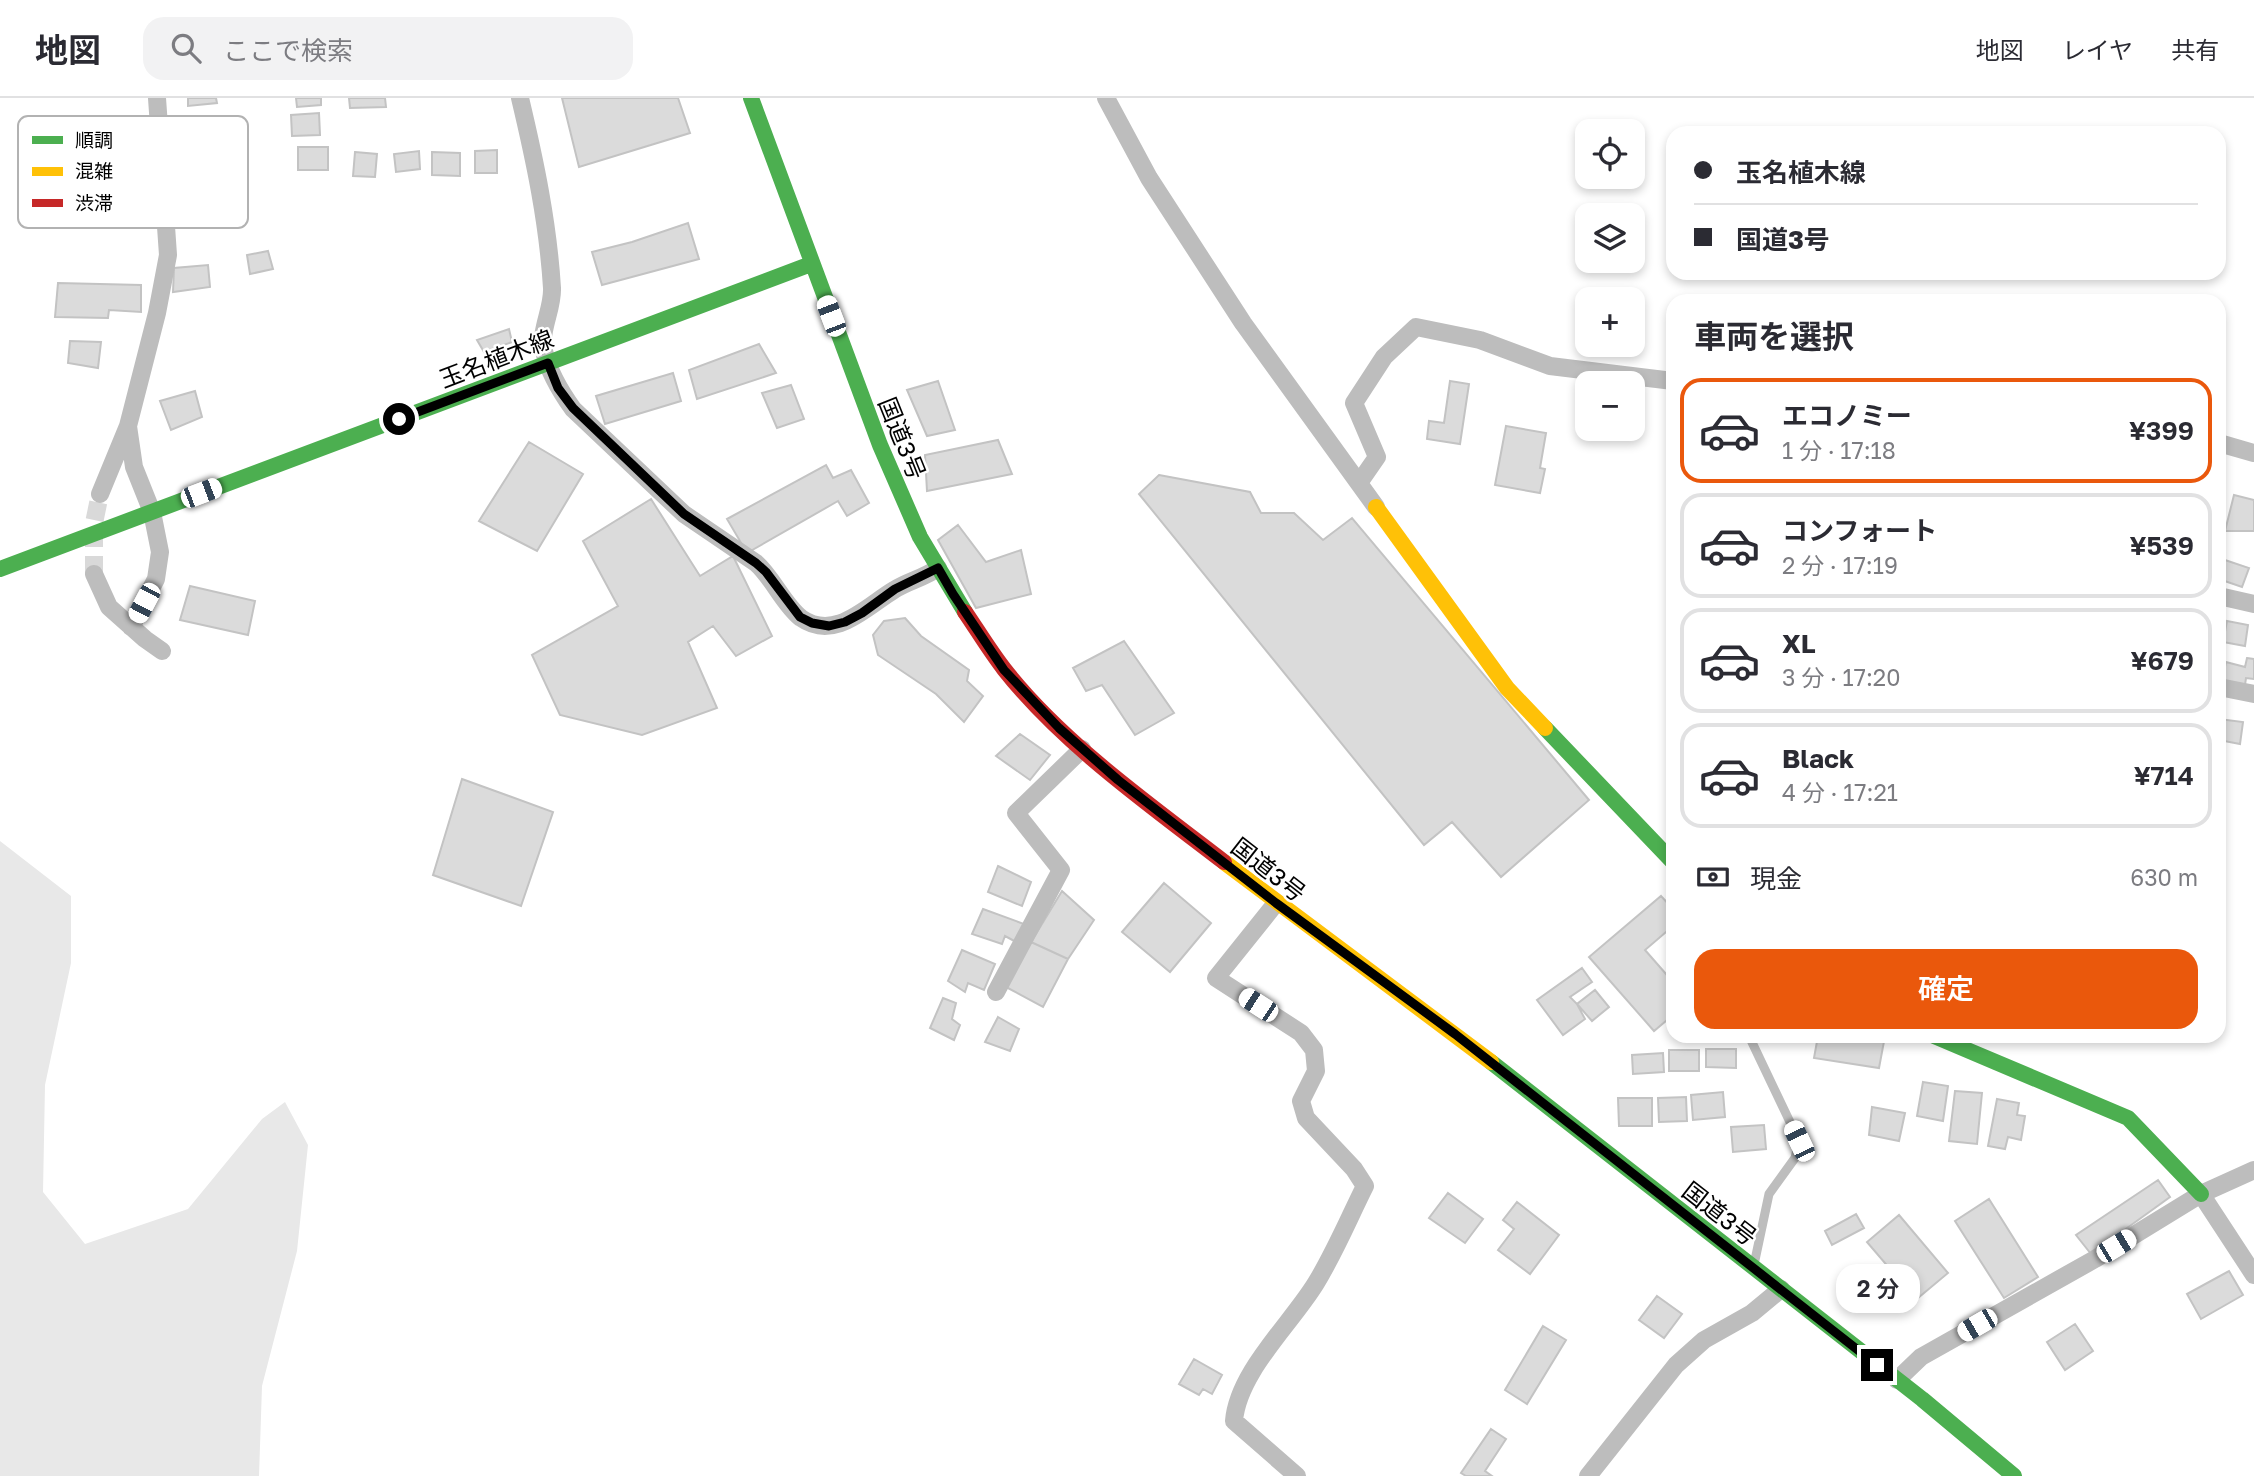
<!DOCTYPE html>
<html lang="ja">
<meta charset="utf-8">
<style>
:root{--surface:#fff;--page:#f2f2f3;--text:#2b2b33;--muted:#7c7c81;--line:#e1e1e2;--accent:#ea580c}
body{margin:0;font-family:"Golos Text","Noto Sans JP",sans-serif;background:var(--page);color:var(--text);height:100vh;display:flex;flex-direction:column;font-size:26px;white-space:nowrap}
*{box-sizing:border-box;margin:0}
p{font-size:23px;color:var(--muted)}
.icon{flex:none;width:38px;height:38px;fill:none;stroke:currentColor;stroke-width:2;stroke-linecap:round;stroke-linejoin:round}
.map{position:relative;flex:1;overflow:hidden}
.sheet{position:absolute;left:1666px;top:196px;width:560px;height:749px;display:flex;flex-direction:column;background:var(--surface);border-radius:21px;box-shadow:0 4px 10px #0003}
.sheet>*{flex:none}
.guide{position:absolute;left:1666px;top:28px;width:560px;height:154px;border-radius:21px;box-shadow:0 4px 10px #0003;display:grid;align-content:center;height:154px;padding:0 28px;background:var(--surface)}
.fabs{position:absolute;left:1575px;top:21px;display:grid;gap:14px}
.fabs a{display:grid;place-items:center;width:70px;height:70px;border-radius:14px;background:var(--surface);box-shadow:0 4px 10px #0003;font-size:35px}
.end{position:absolute;width:32px;height:32px;margin:-16px;border:9px solid #000;background:#fff;box-shadow:0 0 0 4px #fff}
.from{border-radius:50%}
.bubble{position:absolute;height:49px;border-radius:21px;background:var(--surface);box-shadow:0 4px 10px #0003;font-size:23px;font-weight:600;line-height:49px;text-align:center}
.car{position:absolute;width:21px;height:42px;margin:-21px -10px;border-radius:9px;box-shadow:0 0 5px 2px #0007;background:linear-gradient(#fff 24%,#345 0 40%,#fff 0 76%,#345 0 86%,#fff 0)}
.guide b{display:flex;align-items:center;gap:24px;height:66px;font-size:26px}
.guide b+b{border-top:2px solid var(--line)}
.guide i{width:18px;height:18px;background:var(--text)}
ul{padding:0;list-style:none}
li{display:flex;align-items:center;gap:21px;height:105px;margin:0 14px 10px;padding:0 14px;border:4px solid var(--line);border-radius:21px}
li div{flex:1}
li b{display:block;font-size:26px}
li em{font-style:normal;font-weight:600}
li.selected{border-color:var(--accent)}
li>.icon{width:63px;height:63px;stroke-width:1.5}
h2{padding:0 28px;font-size:32px;line-height:84px}
.pay{display:flex;align-items:center;gap:18px;height:77px;padding:0 28px;font-size:26px}
.pay p{margin-inline-start:auto}
.primary-button{display:flex;gap:14px;margin-top:auto;padding:14px 28px}
.primary-button a{flex:1;height:80px;border-radius:21px;background:var(--accent);color:#fff;font-size:28px;font-weight:600;line-height:80px;text-align:center}
header{display:flex;align-items:center;gap:42px;box-sizing:border-box;height:98px;padding:0 35px;background:var(--surface);border-bottom:2px solid var(--line)}
header strong{font-size:33px}
nav{display:flex;gap:38px;margin-inline-start:auto;font-size:24px}
.search{width:490px;height:63px;background:var(--page);display:flex;align-items:center;gap:18px;box-sizing:border-box;padding:0 24px;border-radius:21px;color:var(--muted);font-size:26px}
.map>svg:first-child{display:block}
</style>
<header>
<strong>地図</strong>
<div class="search"><svg class="icon" aria-label="search" viewBox="0 0 24 24"><circle cx="10" cy="10" r="6"/><path d="M15 15l6 6"/></svg>ここで検索</div>
<nav><a>地図</a><a>レイヤ</a><a>共有</a></nav>
</header>
<div class="map">
<svg width="2254" height="1378" viewBox="0 0 2254 1378">
<rect width="100%" height="100%" fill="#fff"/>
<path fill="#e8e8e8" d="M0,743L71,798V865L45,987L43,1094L85,1146L188,1111L262,1021L285,1004L308,1047L297,1153L262,1288L259,1378H0Z"/>
<path fill="#dbdbdb" stroke="#c3c3c3" stroke-width="2" d="M188,0H216L217,5L188,8Z
M296,0H321V7L297,9Z
M349,0H385L386,9L350,10Z
M562,0H678L690,35L579,69Z
M319,15L320,37L292,38L291,17Z
M298,49H328V72H298Z
M497,52V75H475V53Z
M419,53L420,71L396,74L394,56Z
M355,54L377,56L375,79L353,78Z
M432,54L460,55V78L432,77Z
M688,125L699,161L602,187L592,154L632,144Z
M268,153L273,171L250,176L247,157Z
M208,167L210,189L173,194L174,170Z
M58,185L141,187V214L109,212L108,220L55,219Z
M509,231L512,244L484,254L477,242Z
M70,243L101,244L98,270L68,265Z
M759,246L776,275L697,301L689,272Z
M673,275L681,303L605,326L596,298Z
M938,283L955,332L927,338L907,292Z
M1450,283L1469,286L1460,346L1427,341L1429,323L1444,325Z
M791,287L804,321L777,330L762,295Z
M195,293L202,319L171,332L160,303Z
M1506,328L1546,335L1540,370L1545,371L1540,395L1495,387Z
M998,342L1012,376L927,393L925,357Z
M529,344L583,376L537,453L479,423Z
M826,367L833,380L851,372L869,405L847,418L838,403L747,455L727,421Z
M1159,377L1250,394L1261,415H1294L1323,442L1352,420L1589,702L1501,779L1452,724L1424,747L1139,396Z
M2234,397L2254,402V433H2225Z
M651,401L700,478L733,458L772,538L736,558L713,528L688,544L717,610L642,637L560,617L532,557L618,508L583,443Z
M958,427L986,464L1021,452L1031,496L976,510L938,442Z
M2225,462L2249,470L2242,489L2219,481Z
M190,488L255,503L248,537L180,522Z
M905,520L921,538L969,572L967,583L983,598L964,624L936,596L878,557L873,537L884,523Z
M2227,523L2248,527L2245,548L2223,544Z
M1124,543L1174,615L1135,637L1102,587L1086,593L1073,570Z
M2247,560L2254,561V581L2246,580L2245,587L2222,582L2226,564L2245,569Z
M2219,621L2243,624L2240,646L2219,642Z
M1020,636L1050,657L1030,682L996,658Z
M462,681L553,714L521,808L433,777Z
M998,768L1031,784L1022,808L988,794Z
M1164,785L1211,825L1170,874L1122,834Z
M1062,793L1094,822L1068,861L1031,844Z
M1661,798L1673,811V828L1645,852L1673,884V917L1654,933L1589,859Z
M983,811L1024,826L1018,845L1005,838L1002,846L972,836Z
M1031,844L1068,861L1043,909L1006,889Z
M962,852L995,866L984,892L968,885L965,894L948,883Z
M1582,870L1592,884L1570,899L1577,906L1585,921L1563,937L1537,902Z
M1595,892L1609,909L1592,923L1577,906Z
M943,900L956,905L952,921L960,927L954,942L930,930Z
M998,919L1019,931L1010,953L985,944Z
M1818,938H1885L1879,970L1814,960Z
M1706,951H1736V970L1706,969Z
M1669,952H1699V973H1669Z
M1663,955L1664,974L1633,976L1632,957Z
M1923,984L1948,988L1943,1023L1917,1018Z
M1955,993L1982,995L1977,1046L1949,1043Z
M1723,994L1725,1019L1693,1022L1691,997Z
M1686,999L1687,1023L1659,1024L1658,1000Z
M1618,1000H1652V1028H1619Z
M1997,1001L2019,1005L2017,1017L2025,1018L2021,1042L2008,1039L2005,1051L1988,1048Z
M1872,1009L1905,1015L1899,1043L1869,1037Z
M1764,1027L1766,1051L1733,1054L1731,1029Z
M2158,1082L2170,1099L2091,1156L2076,1137Z
M1448,1095L1483,1121L1465,1145L1429,1120Z
M1989,1101L2038,1179L2004,1200L1955,1123Z
M1517,1104L1559,1137L1530,1176L1498,1152L1514,1131L1503,1122Z
M1856,1116L1864,1130L1832,1147L1825,1133Z
M1899,1117L1948,1175L1906,1210L1893,1193L1902,1185L1867,1144Z
M2229,1173L2243,1197L2201,1221L2187,1196Z
M1657,1198L1682,1216L1664,1240L1639,1222Z
M2075,1226L2093,1253L2065,1272L2047,1244Z
M1543,1228L1566,1242L1527,1306L1505,1292Z
M1194,1261L1222,1277L1212,1296L1203,1291L1199,1297L1179,1286Z
M1491,1331L1506,1341L1485,1373L1492,1378H1466L1461,1375Z"/>
<g fill="none" stroke-linecap="round" stroke-linejoin="round">
<path stroke="#d9d9d9" stroke-width="18" stroke-dasharray="18 9" stroke-linecap="butt" d="M94,476V425L100,396"/>
<path stroke="#bdbdbd" stroke-width="9" d="M1749,938L1799,1043L1795,1060L1769,1096L1755,1162"/>
<path stroke="#bdbdbd" stroke-width="18" d="M520,0C535,63 548,125 552,190C553,211 539,233 544,253C549,275 560,293 573,311L684,416L756,465C773,480 784,507 801,520C835,544 867,508 894,492C908,483 924,480 938,470
M1106,0L1149,80L1243,225L1376,409
M128,328L134,369L152,414L160,454L156,481L131,529
M2219,345L2254,355
M1359,385L1377,359L1354,305L1384,259L1416,229L1480,242L1550,268L1673,283
M100,396L128,328L157,215L168,157L157,0
M94,476L109,509L145,541L162,553
M2219,498L2254,506
M2219,589L2254,596
M1276,805L1216,880L1301,935L1314,952L1316,973L1301,1003L1306,1020L1354,1071L1365,1088C1349,1120 1335,1154 1316,1185C1291,1226 1238,1274 1234,1323L1297,1378
M996,894L1061,772L1016,715L1082,651
M2201,1096L2254,1177
M1897,1282L1921,1259L2095,1161L2201,1096L2254,1072
M1588,1378L1676,1267L1704,1242L1752,1215L1781,1191"/>
<path stroke="#4caf50" stroke-width="16" d="M751,0L880,347L920,439L965,514
M0,471L811,166
M1545,630L1673,764
M1934,938L2128,1020L2201,1096
M1491,964L1922,1301L2014,1378"/>
<path stroke="#ffc107" stroke-width="16" d="M1376,409L1507,590L1545,630
M1224,764L1491,964"/>
<path stroke="#c62828" stroke-width="16" d="M965,514C978,533 990,553 1004,571C1062,645 1150,707 1224,764"/>
</g>
<g fill="none" stroke-linecap="round" stroke-linejoin="round">
<path stroke="#000" stroke-width="9" d="M399,321L548,265L558,290L573,310L684,416L756,465L766,474L800,519L812,525L829,528L845,524L862,515L895,491L938,470L953,496L1004,572L1059,630L1118,682L1276,805L1455,936L1877,1267"/>
</g>
<g text-anchor="middle" dominant-baseline="central" stroke-width="5" stroke-linejoin="round" paint-order="stroke">
<g font-size="24" fill="#000" stroke="#fff">
<text transform="translate(496 260) rotate(-21)">玉名植木線</text>
<text transform="translate(903 340) rotate(68)">国道3号</text>
<text transform="translate(1269 771) rotate(38)">国道3号</text>
<text transform="translate(1720 1115) rotate(38)">国道3号</text>
</g>
</g>
<rect x="18" y="18" width="230" height="112" rx="10" fill="#fff" stroke="#b2b2b2" stroke-width="2"/>
<rect x="32" y="38" width="31" height="8" fill="#4caf50"/>
<rect x="32" y="69" width="31" height="9" fill="#ffc107"/>
<rect x="32" y="101" width="31" height="8" fill="#c62828"/>
<g font-size="19" fill="#000">
<text x="75" y="49">順調</text>
<text x="75" y="80">混雑</text>
<text x="75" y="112">渋滞</text>
</g>
</svg>
<div class="fabs">
<a><svg class="icon" aria-label="locate" viewBox="0 0 24 24"><circle cx="12" cy="12" r="6"/><path d="M12 2v4M12 18v4M2 12h4M18 12h4"/></svg></a>
<a><svg class="icon" aria-label="layers" viewBox="0 0 24 24"><path d="M12 4l9 5-9 5-9-5zM3 14l9 5 9-5"/></svg></a>
<a>+</a>
<a>−</a>
</div>
<i class="end from" style="left:399px;top:321px"></i>
<i class="end" style="left:1877px;top:1267px"></i>
<div class="bubble" style="left:1836px;top:1166px;width:84px">2 分</div>
<i class="car" style="left:831px;top:218px;rotate:339deg"></i>
<i class="car" style="left:201px;top:395px;rotate:69deg"></i>
<i class="car" style="left:144px;top:505px;rotate:208deg"></i>
<i class="car" style="left:1258px;top:907px;rotate:303deg"></i>
<i class="car" style="left:1799px;top:1043px;rotate:335deg"></i>
<i class="car" style="left:2116px;top:1148px;rotate:59deg"></i>
<i class="car" style="left:1977px;top:1227px;rotate:240deg"></i>
<div class="guide">
<b><i class="from"></i>玉名植木線</b>
<b><i></i>国道3号</b>
</div>
<section class="sheet">
<h2>車両を選択</h2>
<ul>
<li class="selected"><svg class="icon" aria-label="car" viewBox="0 0 24 24"><path d="M5 17H2v-5l4-1 3-4h7l3 4 3 1v5h-3M9 17h6M6 11h13"/><circle cx="7" cy="17" r="2"/><circle cx="17" cy="17" r="2"/></svg><div><b>エコノミー</b><p>1 分 · 17:18</p></div><em>¥399</em></li>
<li><svg class="icon" aria-label="car" viewBox="0 0 24 24"><path d="M5 17H2v-5l4-1 3-4h7l3 4 3 1v5h-3M9 17h6M6 11h13"/><circle cx="7" cy="17" r="2"/><circle cx="17" cy="17" r="2"/></svg><div><b>コンフォート</b><p>2 分 · 17:19</p></div><em>¥539</em></li>
<li><svg class="icon" aria-label="car" viewBox="0 0 24 24"><path d="M5 17H2v-5l4-1 3-4h7l3 4 3 1v5h-3M9 17h6M6 11h13"/><circle cx="7" cy="17" r="2"/><circle cx="17" cy="17" r="2"/></svg><div><b>XL</b><p>3 分 · 17:20</p></div><em>¥679</em></li>
<li><svg class="icon" aria-label="car" viewBox="0 0 24 24"><path d="M5 17H2v-5l4-1 3-4h7l3 4 3 1v5h-3M9 17h6M6 11h13"/><circle cx="7" cy="17" r="2"/><circle cx="17" cy="17" r="2"/></svg><div><b>Black</b><p>4 分 · 17:21</p></div><em>¥714</em></li>
</ul>
<div class="pay"><svg class="icon" aria-label="cash" viewBox="0 0 24 24"><path d="M3 7h18v10H3z"/><circle cx="12" cy="12" r="2"/></svg>現金<p>630 m</p></div>
<div class="primary-button"><a>確定</a></div>
</section>
</div>
